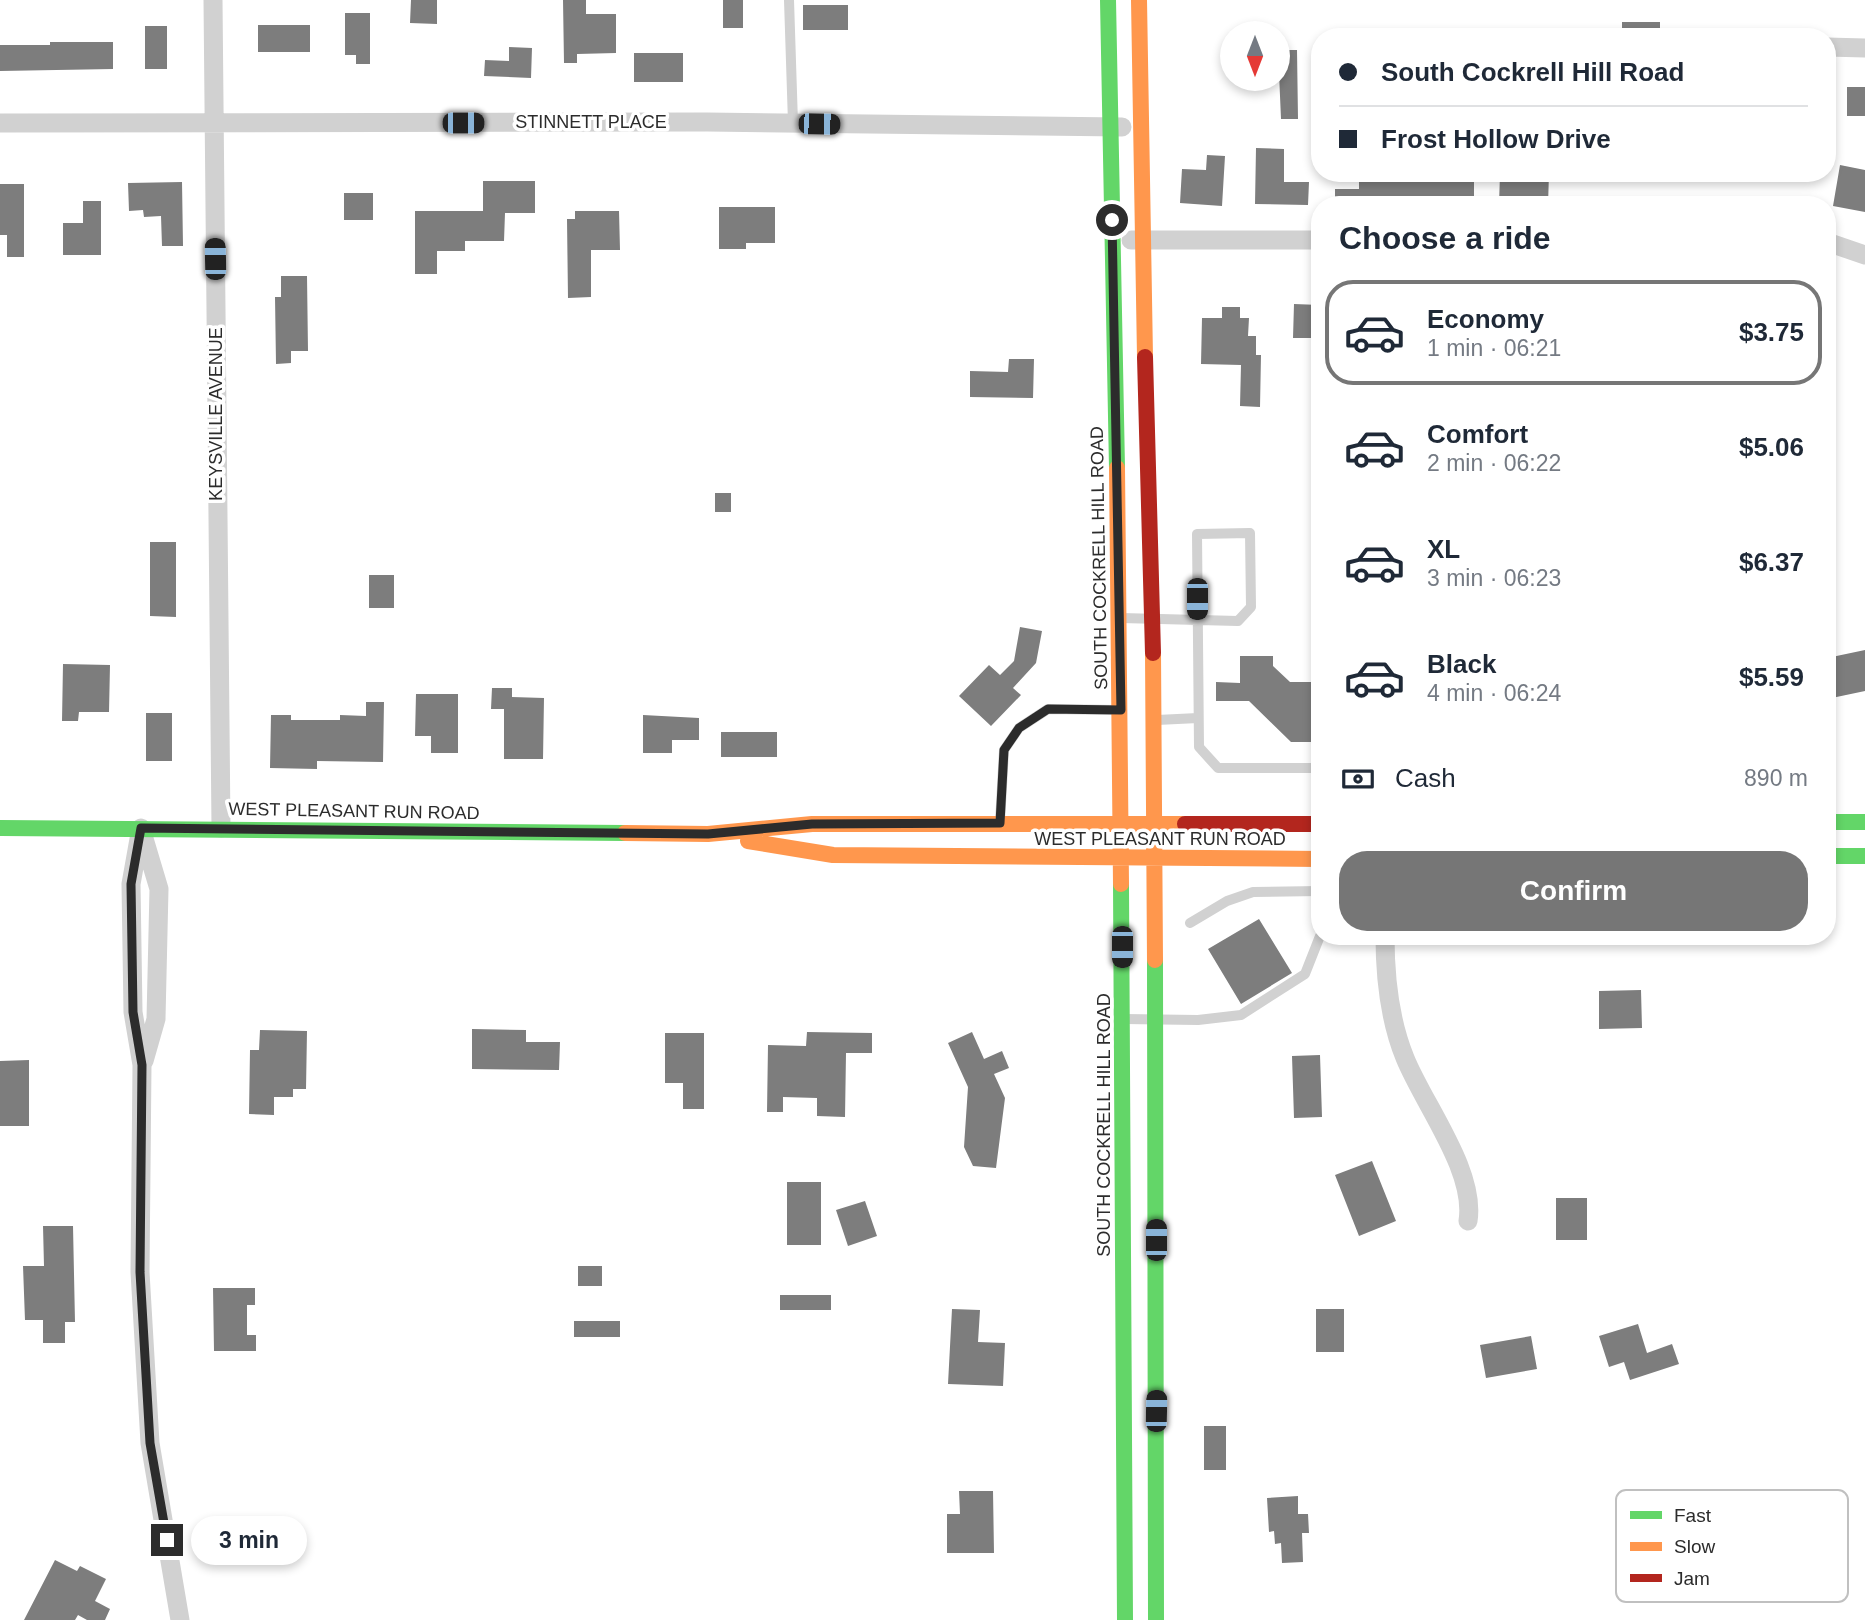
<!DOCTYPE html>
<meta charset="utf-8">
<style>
:root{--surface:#fff;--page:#f6f6f7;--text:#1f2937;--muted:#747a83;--line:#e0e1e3;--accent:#767676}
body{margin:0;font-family:Arial,sans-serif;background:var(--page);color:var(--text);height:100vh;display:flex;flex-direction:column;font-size:26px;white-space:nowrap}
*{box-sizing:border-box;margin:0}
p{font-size:23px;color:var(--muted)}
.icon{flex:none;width:38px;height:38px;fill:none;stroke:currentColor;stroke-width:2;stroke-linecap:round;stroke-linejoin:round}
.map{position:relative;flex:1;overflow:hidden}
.drawer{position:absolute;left:1311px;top:196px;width:525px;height:749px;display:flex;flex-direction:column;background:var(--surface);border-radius:28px;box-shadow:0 4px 10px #0003}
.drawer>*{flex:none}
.banner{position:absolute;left:1311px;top:28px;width:525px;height:154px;border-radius:28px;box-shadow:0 4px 10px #0003;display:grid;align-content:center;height:154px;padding:0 28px;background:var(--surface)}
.needle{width:46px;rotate:180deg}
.fabs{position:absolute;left:1220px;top:21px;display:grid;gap:14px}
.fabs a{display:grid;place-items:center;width:70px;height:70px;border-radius:50%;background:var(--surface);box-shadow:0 4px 10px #0003;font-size:35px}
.end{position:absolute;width:32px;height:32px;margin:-16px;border:9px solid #2c2c2c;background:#fff;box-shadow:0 0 0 4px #fff}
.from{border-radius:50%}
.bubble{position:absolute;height:49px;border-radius:24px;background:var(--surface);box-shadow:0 4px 10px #0003;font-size:23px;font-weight:600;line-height:49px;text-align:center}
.car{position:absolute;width:21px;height:42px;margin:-21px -10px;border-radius:9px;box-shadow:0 0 5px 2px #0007;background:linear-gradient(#222 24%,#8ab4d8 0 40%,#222 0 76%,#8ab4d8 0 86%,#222 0)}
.banner b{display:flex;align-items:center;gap:24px;height:66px;font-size:26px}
.banner b+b{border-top:2px solid var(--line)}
.banner i{width:18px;height:18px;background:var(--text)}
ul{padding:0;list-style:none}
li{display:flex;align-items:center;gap:21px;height:105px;margin:0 14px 10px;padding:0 14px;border:4px solid transparent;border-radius:28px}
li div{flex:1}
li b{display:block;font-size:26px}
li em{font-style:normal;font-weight:600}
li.on{border-color:var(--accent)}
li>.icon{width:63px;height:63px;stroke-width:1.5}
h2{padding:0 28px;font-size:32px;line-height:84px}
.pay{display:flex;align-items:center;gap:18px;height:77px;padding:0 28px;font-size:26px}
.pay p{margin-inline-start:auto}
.button{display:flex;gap:14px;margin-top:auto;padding:14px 28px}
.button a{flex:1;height:80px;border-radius:28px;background:var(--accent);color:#fff;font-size:28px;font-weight:600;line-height:80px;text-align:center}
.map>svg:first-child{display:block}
</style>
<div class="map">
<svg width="1865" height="1620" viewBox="0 0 1865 1620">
<rect width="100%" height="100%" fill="#fff"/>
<path fill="#7d7d7d" d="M411,0H437V24L410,23Z
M563,0H586V14H616V53L577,54V63H564Z
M723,0H743V28H723Z
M803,5H848V30H803Z
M345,13H370V64H356V55H345Z
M1622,22H1660V37H1622Z
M258,25H310V52H258Z
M145,26H167V69H145Z
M50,42H113V69L0,71V45H50Z
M509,47L532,48L531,78L484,76L485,60L509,61Z
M1278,50H1297L1298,119H1281Z
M634,53H683V82H634Z
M1847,87H1865V116H1847Z
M1256,148L1284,149V182H1309L1308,205L1255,204Z
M1207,155L1225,156L1222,206L1180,203L1182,169L1206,170Z
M1840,165L1865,170V212L1833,206Z
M1359,173H1474V205H1335V189H1359Z
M1500,173H1549L1548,205H1499Z
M483,181H535V213H505L504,241H465V251H437V274H415V211H483Z
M182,182L183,246H162L161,216L144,217L143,210L129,211L128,183Z
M0,184H24V257H7V235H0Z
M344,193H373V220H344Z
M83,201H101V255H63V223H83Z
M719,207H775V243H746V249H719Z
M575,211H619L620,250H591V297L568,298L567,219H575Z
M281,276H307L308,351H291V363L276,364L275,297H281Z
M1294,304L1320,305V338H1293Z
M1222,307H1240V318H1249L1248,336H1256V355H1261L1260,407L1240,406L1241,365L1201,364L1202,318H1222Z
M1009,359H1034L1033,398L970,397V371L1008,372Z
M715,493H731V512H715Z
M150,542H176V617L150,616Z
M369,575H394V608H369Z
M1020,627L1042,631L1036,663L1013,688L1021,695L991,726L959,696L989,665L1000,675L1014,661Z
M1865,650V691L1827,699V658Z
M1240,656H1273V666L1290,682H1320V742H1291L1249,701H1216V682L1240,683Z
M63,664L110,665L109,712H79L78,721H62Z
M492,688H512V697L544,698L543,759H504V709H491Z
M416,694H458V753H431V736H415Z
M366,702H384L383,762L317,761V769L270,768L271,715H291V720H340V715L366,716Z
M146,713H172V761H146Z
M643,715L699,718V740H672V753H643Z
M721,732H777V757H721Z
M1259,919L1292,973L1241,1004L1208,949Z
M1641,990L1642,1028L1599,1029V991Z
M472,1029L526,1030V1042H560L559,1070L472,1069Z
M260,1030L307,1031L306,1089H293V1097H274V1115L249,1114L250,1050H259Z
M807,1032L872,1033V1053H846L845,1117L817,1116V1098L783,1097V1112H767L768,1045L806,1046Z
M972,1032L984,1059L1002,1051L1009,1068L994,1074L1005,1098L996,1168L973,1166L964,1147L968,1087L948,1043Z
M665,1033H704V1109H683V1083H665Z
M1320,1055L1322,1117L1294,1118L1292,1056Z
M29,1060V1126H0V1061Z
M1372,1161L1396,1221L1359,1236L1335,1175Z
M787,1182H821V1245H787Z
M1556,1198H1587V1240H1556Z
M865,1201L877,1236L848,1246L836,1210Z
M43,1226H73L75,1322H65V1343H43V1320H25L23,1266H44Z
M578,1266H602V1286H578Z
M213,1288H255V1305H247V1335H256V1351H214Z
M780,1295H831V1310H780Z
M952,1309L980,1310L978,1342L1005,1343L1003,1386L948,1384Z
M1316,1309H1344V1352H1316Z
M574,1321H620V1337H574Z
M1638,1324L1647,1353L1672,1344L1679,1364L1630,1380L1624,1362L1609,1367L1599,1336Z
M1531,1336L1537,1369L1486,1378L1480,1345Z
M1204,1426H1226V1470H1204Z
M959,1491H993L994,1553H947V1514H960Z
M1298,1496V1514H1308L1309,1533H1302L1303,1562L1282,1563L1281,1543L1275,1544L1274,1531L1269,1532L1267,1498Z
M55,1560L77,1571L80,1566L106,1579L95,1601L110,1609L105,1620H87L78,1615L75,1620H24Z"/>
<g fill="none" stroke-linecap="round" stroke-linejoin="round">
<path stroke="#d1d1d1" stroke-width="10" d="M789,0L793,123
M1121,618L1238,621L1251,607L1250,533L1197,534L1199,747L1218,768H1320
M1157,720L1198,718
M1000,822L1004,750L1019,728L1048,709L1117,710
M1190,923L1227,901L1253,892L1320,891
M1124,1019L1198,1020L1241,1015L1305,974L1320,936"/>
<path stroke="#d1d1d1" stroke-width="19" d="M213,0L221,828
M1827,47L1865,48
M0,123L707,122L1122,127
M1131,240H1320
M1827,242L1865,255
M141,828L131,884L133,1012L142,1065L140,1272L150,1443L180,1620
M142,832L159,889L156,1019L144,1061
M1385,936C1385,977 1389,1019 1405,1058C1424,1105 1476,1171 1468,1221"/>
<path stroke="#63d668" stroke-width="16" d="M1108,0L1117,468
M1827,822H1865
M0,828L625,833
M1827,856H1865
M1121,884L1125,1620
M1155,960L1156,1620"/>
<path stroke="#ff974d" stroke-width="16" d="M1139,0L1145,357
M1117,468L1121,884
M1153,653L1155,960
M625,833L708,834L812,824H1185
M748,841L833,855L1320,859"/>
<path stroke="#b3261e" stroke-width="16" d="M1145,357L1153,653
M1185,824H1320"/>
</g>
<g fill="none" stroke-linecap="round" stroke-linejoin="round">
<path stroke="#2c2c2c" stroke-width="9" d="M167,1540L150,1443L140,1272L142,1065L133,1012L131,884L141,828L708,834L812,824L1000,823L1004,750L1019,728L1048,709L1121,710L1112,220"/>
</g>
<g text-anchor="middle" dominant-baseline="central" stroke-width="7" stroke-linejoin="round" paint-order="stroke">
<g font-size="18" fill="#2c2c2c" stroke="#fff">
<text x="591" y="122">STINNETT PLACE</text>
<text transform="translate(216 414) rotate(-90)">KEYSVILLE AVENUE</text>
<text transform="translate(1099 558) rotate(-91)">SOUTH COCKRELL HILL ROAD</text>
<text transform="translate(354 811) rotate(1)">WEST PLEASANT RUN ROAD</text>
<text x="1160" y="839">WEST PLEASANT RUN ROAD</text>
<text transform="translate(1104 1125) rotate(-90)">SOUTH COCKRELL HILL ROAD</text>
</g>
</g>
<rect x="1616" y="1490" width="232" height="112" rx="10" fill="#fff" stroke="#c0c0c0" stroke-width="2"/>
<rect x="1630" y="1511" width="32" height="8" fill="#63d668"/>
<rect x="1630" y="1542" width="32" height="9" fill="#ff974d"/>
<rect x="1630" y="1574" width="32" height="8" fill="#b3261e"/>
<g font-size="19" fill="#2c2c2c">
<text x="1674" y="1522">Fast</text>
<text x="1674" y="1553">Slow</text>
<text x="1674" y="1585">Jam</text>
</g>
</svg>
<div class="fabs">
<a><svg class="needle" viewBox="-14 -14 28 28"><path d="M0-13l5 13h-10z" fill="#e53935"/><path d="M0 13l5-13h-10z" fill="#747a83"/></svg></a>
</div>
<i class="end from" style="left:1112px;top:220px"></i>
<i class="end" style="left:167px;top:1540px"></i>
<div class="bubble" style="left:191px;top:1516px;width:116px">3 min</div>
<i class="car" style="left:463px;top:123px;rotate:90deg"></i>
<i class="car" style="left:819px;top:124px;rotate:91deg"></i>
<i class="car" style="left:215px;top:259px;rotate:359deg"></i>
<i class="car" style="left:1197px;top:599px;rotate:180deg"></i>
<i class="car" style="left:1122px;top:947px;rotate:180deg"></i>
<i class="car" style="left:1156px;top:1240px;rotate:0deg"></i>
<i class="car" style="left:1156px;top:1411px;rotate:1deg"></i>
<div class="banner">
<b><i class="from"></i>South Cockrell Hill Road</b>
<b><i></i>Frost Hollow Drive</b>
</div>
<section class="drawer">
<h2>Choose a ride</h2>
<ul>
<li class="on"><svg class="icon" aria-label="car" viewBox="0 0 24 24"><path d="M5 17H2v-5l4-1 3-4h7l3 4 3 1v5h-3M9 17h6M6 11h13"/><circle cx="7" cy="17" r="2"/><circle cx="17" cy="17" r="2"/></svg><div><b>Economy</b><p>1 min · 06:21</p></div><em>$3.75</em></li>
<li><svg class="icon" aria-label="car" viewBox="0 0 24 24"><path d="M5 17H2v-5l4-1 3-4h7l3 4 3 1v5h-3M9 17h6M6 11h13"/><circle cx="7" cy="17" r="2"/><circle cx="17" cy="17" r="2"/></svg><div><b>Comfort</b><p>2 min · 06:22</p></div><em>$5.06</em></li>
<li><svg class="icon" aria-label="car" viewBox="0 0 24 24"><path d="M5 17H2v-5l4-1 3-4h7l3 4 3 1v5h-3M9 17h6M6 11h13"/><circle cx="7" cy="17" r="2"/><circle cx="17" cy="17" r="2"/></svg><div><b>XL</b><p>3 min · 06:23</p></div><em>$6.37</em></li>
<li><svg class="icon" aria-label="car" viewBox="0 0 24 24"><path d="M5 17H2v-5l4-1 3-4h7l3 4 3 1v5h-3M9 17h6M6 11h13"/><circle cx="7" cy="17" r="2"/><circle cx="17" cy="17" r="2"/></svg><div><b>Black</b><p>4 min · 06:24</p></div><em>$5.59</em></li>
</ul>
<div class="pay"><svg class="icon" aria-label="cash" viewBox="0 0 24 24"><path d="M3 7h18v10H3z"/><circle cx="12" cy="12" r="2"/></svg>Cash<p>890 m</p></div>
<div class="button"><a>Confirm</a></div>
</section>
</div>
